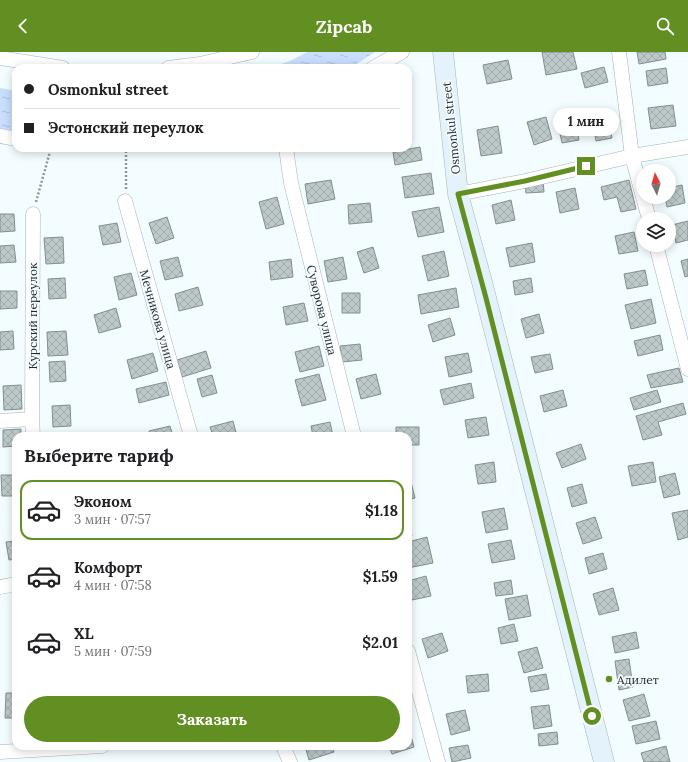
<!DOCTYPE html>
<html lang="ru">
<meta charset="utf-8">
<style>
:root{--surface:#fff;--page:#f2f2f2;--text:#202124;--muted:#757577;--line:#e0e0e0;--accent:#618f22}
body{margin:0;font-family:Lora,serif;background:var(--page);color:var(--text);height:100vh;display:flex;flex-direction:column;font-size:15px;white-space:nowrap}
*{box-sizing:border-box;margin:0}
p{font-size:13px;color:var(--muted)}
.icon{flex:none;width:22px;height:22px;fill:none;stroke:currentColor;stroke-width:2;stroke-linecap:round;stroke-linejoin:round}
.map{position:relative;flex:1;overflow:hidden}
.panel{position:absolute;left:12px;top:380px;width:400px;height:318px;display:flex;flex-direction:column;background:var(--surface);border-radius:12px;box-shadow:0 2px 10px #0003}
.panel>*{flex:none}
.hud{position:absolute;left:12px;top:12px;width:400px;height:88px;border-radius:12px;box-shadow:0 2px 10px #0003;display:grid;align-content:center;height:88px;padding:0 12px;background:var(--surface)}
.needle{width:26px;rotate:355deg}
.fabs{position:absolute;left:636px;top:112px;display:grid;gap:8px}
.fabs a{display:grid;place-items:center;width:40px;height:40px;border-radius:50%;background:var(--surface);box-shadow:0 2px 10px #0003;font-size:20px}
.end{position:absolute;width:18px;height:18px;margin:-9px;border:5px solid #618f22;background:#fff;box-shadow:0 0 0 2px #fff}
.from{border-radius:50%}
.bubble{position:absolute;height:28px;border-radius:14px;background:var(--surface);box-shadow:0 2px 10px #0003;font-size:13px;font-weight:800;line-height:28px;text-align:center}
.hud b{display:flex;align-items:center;gap:14px;height:38px;font-size:15px}
.hud b+b{border-top:1px solid var(--line)}
.hud i{width:10px;height:10px;background:var(--text)}
ul{padding:0;list-style:none}
li{display:flex;align-items:center;gap:12px;height:60px;margin:0 8px 6px;padding:0 4px;border:2px solid transparent;border-radius:12px}
li div{flex:1}
li b{display:block;font-size:15px}
li em{font-style:normal;font-weight:800}
li.selected{border-color:var(--accent)}
li>.icon{width:36px;height:36px;stroke-width:1.5}
h2{padding:0 12px;font-size:18px;line-height:48px}
.primary-button{display:flex;gap:8px;margin-top:auto;padding:8px 12px}
.primary-button a{flex:1;height:46px;border-radius:24px;background:var(--accent);color:#fff;font-size:16px;font-weight:800;line-height:46px;text-align:center}
header{display:flex;justify-content:space-between;align-items:center;height:52px;padding:0 12px;background:var(--accent);color:#fff;font-size:18px;font-weight:800}
.map>svg:first-child{display:block}
</style>
<header><svg class="icon" aria-label="back" viewBox="0 0 24 24"><path d="M15 5l-7 7 7 7"/></svg>Zipcab<svg class="icon" aria-label="search" viewBox="0 0 24 24"><circle cx="10" cy="10" r="6"/><path d="M15 15l6 6"/></svg></header>
<div class="map">
<svg width="688" height="710" viewBox="0 0 688 710">
<defs>
<pattern id="water-ripples" width="26" height="14" patternUnits="userSpaceOnUse"><rect width="26" height="14" fill="#c8defc"/><path d="M2 4q2-2 4 0t4 0M15 11q2-2 4 0t4 0" fill="none" stroke="#acbfd8"/></pattern>
<pattern id="building-cross-hatch" width="8" height="8" patternUnits="userSpaceOnUse"><rect width="8" height="8" fill="#bdc8c9"/><path d="M0 0l8 8M0 8l8-8" fill="none" stroke="#a2acad"/></pattern>
</defs>
<rect width="100%" height="100%" fill="#f3fcff"/>
<path fill="url(#water-ripples)" d="M307,0H375L358,11L349,16H270L290,9Z
M0,36L16,39V79L0,77Z"/>
<path fill="url(#building-cross-hatch)" stroke="#848e8f" d="M542,0H573L577,17L546,23Z
M637,0H665L666,7L639,12Z
M508,8L512,27L487,32L483,13Z
M604,15L608,30L585,36L581,21Z
M666,16L668,31L648,34L646,19Z
M673,53L676,74L651,77L648,56Z
M608,63L612,86L596,89L592,66Z
M546,65L552,87L534,93L527,70Z
M575,65L579,88L562,91L557,68Z
M498,74L502,101L481,104L477,78Z
M420,95L422,108L395,113L393,100Z
M431,121L434,142L405,146L402,125Z
M331,128L335,147L308,152L305,132Z
M543,128L544,140L526,141L525,129Z
M629,128L636,157L621,160L617,145L604,148L601,135Z
M682,133L685,151L667,155L665,145H669V136Z
M575,136L579,157L560,161L556,140Z
M277,145L284,172L266,177L259,150Z
M511,148L515,168L496,172L492,153Z
M370,151L372,170L349,172L348,153Z
M439,155L444,180L418,185L412,160Z
M0,162H14L15,179L0,180Z
M167,165L174,186L156,192L149,171Z
M688,169V188L676,191L672,173Z
M117,171L121,190L103,193L99,174Z
M634,180L638,199L619,202L615,184Z
M63,185L64,211L46,212L44,186Z
M532,191L535,210L510,215L506,196Z
M14,193L16,210L0,211V194Z
M373,195L379,216L364,221L357,200Z
M444,199L449,224L428,229L422,204Z
M178,205L183,224L165,228L160,209Z
M343,205L347,227L328,230L324,209Z
M291,207L293,225L271,228L269,210Z
M688,207V224L685,225L681,209Z
M645,218L648,233L627,237L624,222Z
M131,221L137,243L119,248L114,225Z
M65,226L66,246L49,247L48,227Z
M531,226L533,240L515,243L513,229Z
M198,235L203,253L179,259L175,242Z
M456,236L459,255L421,262L418,243Z
M0,239H17V256L0,257Z
M342,241H360V261H342Z
M651,247L656,271L631,277L625,253Z
M304,251L308,269L286,273L283,255Z
M116,256L121,275L99,281L94,263Z
M539,262L544,281L526,286L521,267Z
M450,266L455,283L433,290L428,273Z
M13,279L14,297L0,298V280Z
M66,279L68,303L48,304L47,280Z
M660,283L663,298L638,304L634,289Z
M360,292L362,308L342,310L340,294Z
M319,294L324,314L300,320L295,300Z
M206,299L211,316L182,325L177,308Z
M153,301L158,319L132,327L127,308Z
M468,301L472,320L449,325L445,305Z
M550,302L553,317L535,321L531,305Z
M65,309L66,329L50,330L49,310Z
M679,316L683,330L651,336L647,323Z
M319,322L326,348L302,354L295,328Z
M376,322L381,342L361,347L356,327Z
M212,323L217,341L202,345L197,327Z
M166,330L169,343L139,351L136,337Z
M471,331L474,346L444,353L440,338Z
M21,333L22,357L4,358L3,334Z
M563,338L567,354L544,360L540,344Z
M657,338L661,350L634,358L630,346Z
M683,351L686,362L658,370L662,383L643,388L636,364Z
M70,353L71,374L53,375L52,354Z
M486,365L489,383L468,386L465,368Z
M233,369L237,384H213L210,375Z
M330,370L333,384H313L311,374Z
M170,374L173,384H150L149,379Z
M396,375H419V393H408V384H396Z
M21,377V384H16V394L3,395V378Z
M581,392L586,407L562,416L556,401Z
M494,410L496,430L478,432L475,413Z
M653,410L656,430L632,434L628,414Z
M675,421L680,442L664,446L659,425Z
M1,423H16V444H2Z
M411,430L415,446L408,448V431Z
M582,432L587,451L572,455L567,436Z
M504,456L508,477L486,481L482,460Z
M688,458V485L678,488L672,461Z
M595,465L602,486L583,492L576,471Z
M408,469L412,484L408,485Z
M427,485L433,511L408,516V490Z
M511,488L515,507L492,511L488,492Z
M16,489V507L9,508L6,490Z
M603,501L607,517L589,522L585,506Z
M426,524L431,544L412,548L408,534V529Z
M511,528L513,542L496,544L494,531Z
M613,536L619,558L599,563L593,542Z
M527,543L531,564L509,568L505,547Z
M514,572L518,589L501,592L498,576Z
M636,580L639,596L615,601L612,585Z
M442,581L448,599L428,606L422,587Z
M537,595L543,616L524,621L518,600Z
M629,607L633,635L619,638L615,609Z
M488,622L489,639L468,641L466,624Z
M546,622L549,637L531,640L528,625Z
M6,641H16V666H5Z
M644,642L650,664L629,669L623,648Z
M549,653L552,674L534,677L531,655Z
M465,658L470,678L451,683L446,662Z
M656,669L660,687L636,692L632,674Z
M408,680H410L414,695L392,702L389,694H408Z
M557,680L558,692L539,694L538,682Z
M468,693L471,706L452,710L449,696Z
M305,694H332L334,700L309,708Z
M666,694L670,710H644L641,701Z"/>
<g fill="none" stroke-linecap="round" stroke-linejoin="round">
<g stroke="#a8b2b6" stroke-width="15">
<path id="street" d="M619,0L632,104L643,145
M0,6L63,16
M168,16L200,12L252,0
M373,16L402,0
M0,84L16,87
M286,96L291,131L354,384
M458,142L525,129L632,104L688,95
M643,145L649,167
M125,149L191,384
M33,162L32,367L33,384
M656,193L688,317
M0,369L32,367
M0,535L16,532
M408,599L438,710
M283,694L290,710
M0,700L102,694"/>
</g>
<g stroke="#a8b2b6" stroke-width="21">
<path id="secondary" d="M443,0L458,142L482,230L604,710"/>
</g>
<path stroke="#909799" stroke-width="2.5" stroke-dasharray="2 2" stroke-linecap="butt" d="M126,137V96
M36,150L51,96"/>
<use href="#street" stroke="#fff" stroke-width="14"/>
<use href="#secondary" stroke="#e4f2fc" stroke-width="20"/>
</g>
<g fill="none" stroke-linecap="round" stroke-linejoin="round">
<path stroke="#618f22" stroke-width="5" d="M586,114L525,129L458,142L486,246L592,664"/>
</g>
<circle fill="#618f22" stroke="#f3fcff" stroke-width="1.5" cx="609" cy="627" r="4"/>
<g text-anchor="middle" dominant-baseline="central" stroke-width="3.5" stroke-linejoin="round" paint-order="stroke">
<g font-size="12" fill="#272b2d" stroke="#f3fcff">
<text transform="translate(451 76) rotate(-96)">Osmonkul street</text>
<text transform="translate(322 258) rotate(76)">Суворова улица</text>
<text transform="translate(32 264) rotate(-90)">Курский переулок</text>
<text transform="translate(158 267) rotate(74)">Мечникова улица</text>
</g>
<g font-size="12" fill="#272b2d" stroke="#f3fcff" text-anchor="start">
<text x="617" y="627">Адилет</text>
</g>
</g>
</svg>
<div class="fabs">
<a><svg class="needle" viewBox="-14 -14 28 28"><path d="M0-13l5 13h-10z" fill="#e53935"/><path d="M0 13l5-13h-10z" fill="#757577"/></svg></a>
<a><svg class="icon" aria-label="layers" viewBox="0 0 24 24"><path d="M12 4l9 5-9 5-9-5zM3 14l9 5 9-5"/></svg></a>
</div>
<i class="end from" style="left:592px;top:664px"></i>
<i class="end" style="left:586px;top:114px"></i>
<div class="bubble" style="left:553px;top:56px;width:66px">1 мин</div>
<div class="hud">
<b><i class="from"></i>Osmonkul street</b>
<b><i></i>Эстонский переулок</b>
</div>
<section class="panel">
<h2>Выберите тариф</h2>
<ul>
<li class="selected"><svg class="icon" aria-label="car" viewBox="0 0 24 24"><path d="M5 17H2v-5l4-1 3-4h7l3 4 3 1v5h-3M9 17h6M6 11h13"/><circle cx="7" cy="17" r="2"/><circle cx="17" cy="17" r="2"/></svg><div><b>Эконом</b><p>3 мин · 07:57</p></div><em>$1.18</em></li>
<li><svg class="icon" aria-label="car" viewBox="0 0 24 24"><path d="M5 17H2v-5l4-1 3-4h7l3 4 3 1v5h-3M9 17h6M6 11h13"/><circle cx="7" cy="17" r="2"/><circle cx="17" cy="17" r="2"/></svg><div><b>Комфорт</b><p>4 мин · 07:58</p></div><em>$1.59</em></li>
<li><svg class="icon" aria-label="car" viewBox="0 0 24 24"><path d="M5 17H2v-5l4-1 3-4h7l3 4 3 1v5h-3M9 17h6M6 11h13"/><circle cx="7" cy="17" r="2"/><circle cx="17" cy="17" r="2"/></svg><div><b>XL</b><p>5 мин · 07:59</p></div><em>$2.01</em></li>
</ul>
<div class="primary-button"><a>Заказать</a></div>
</section>
</div>
